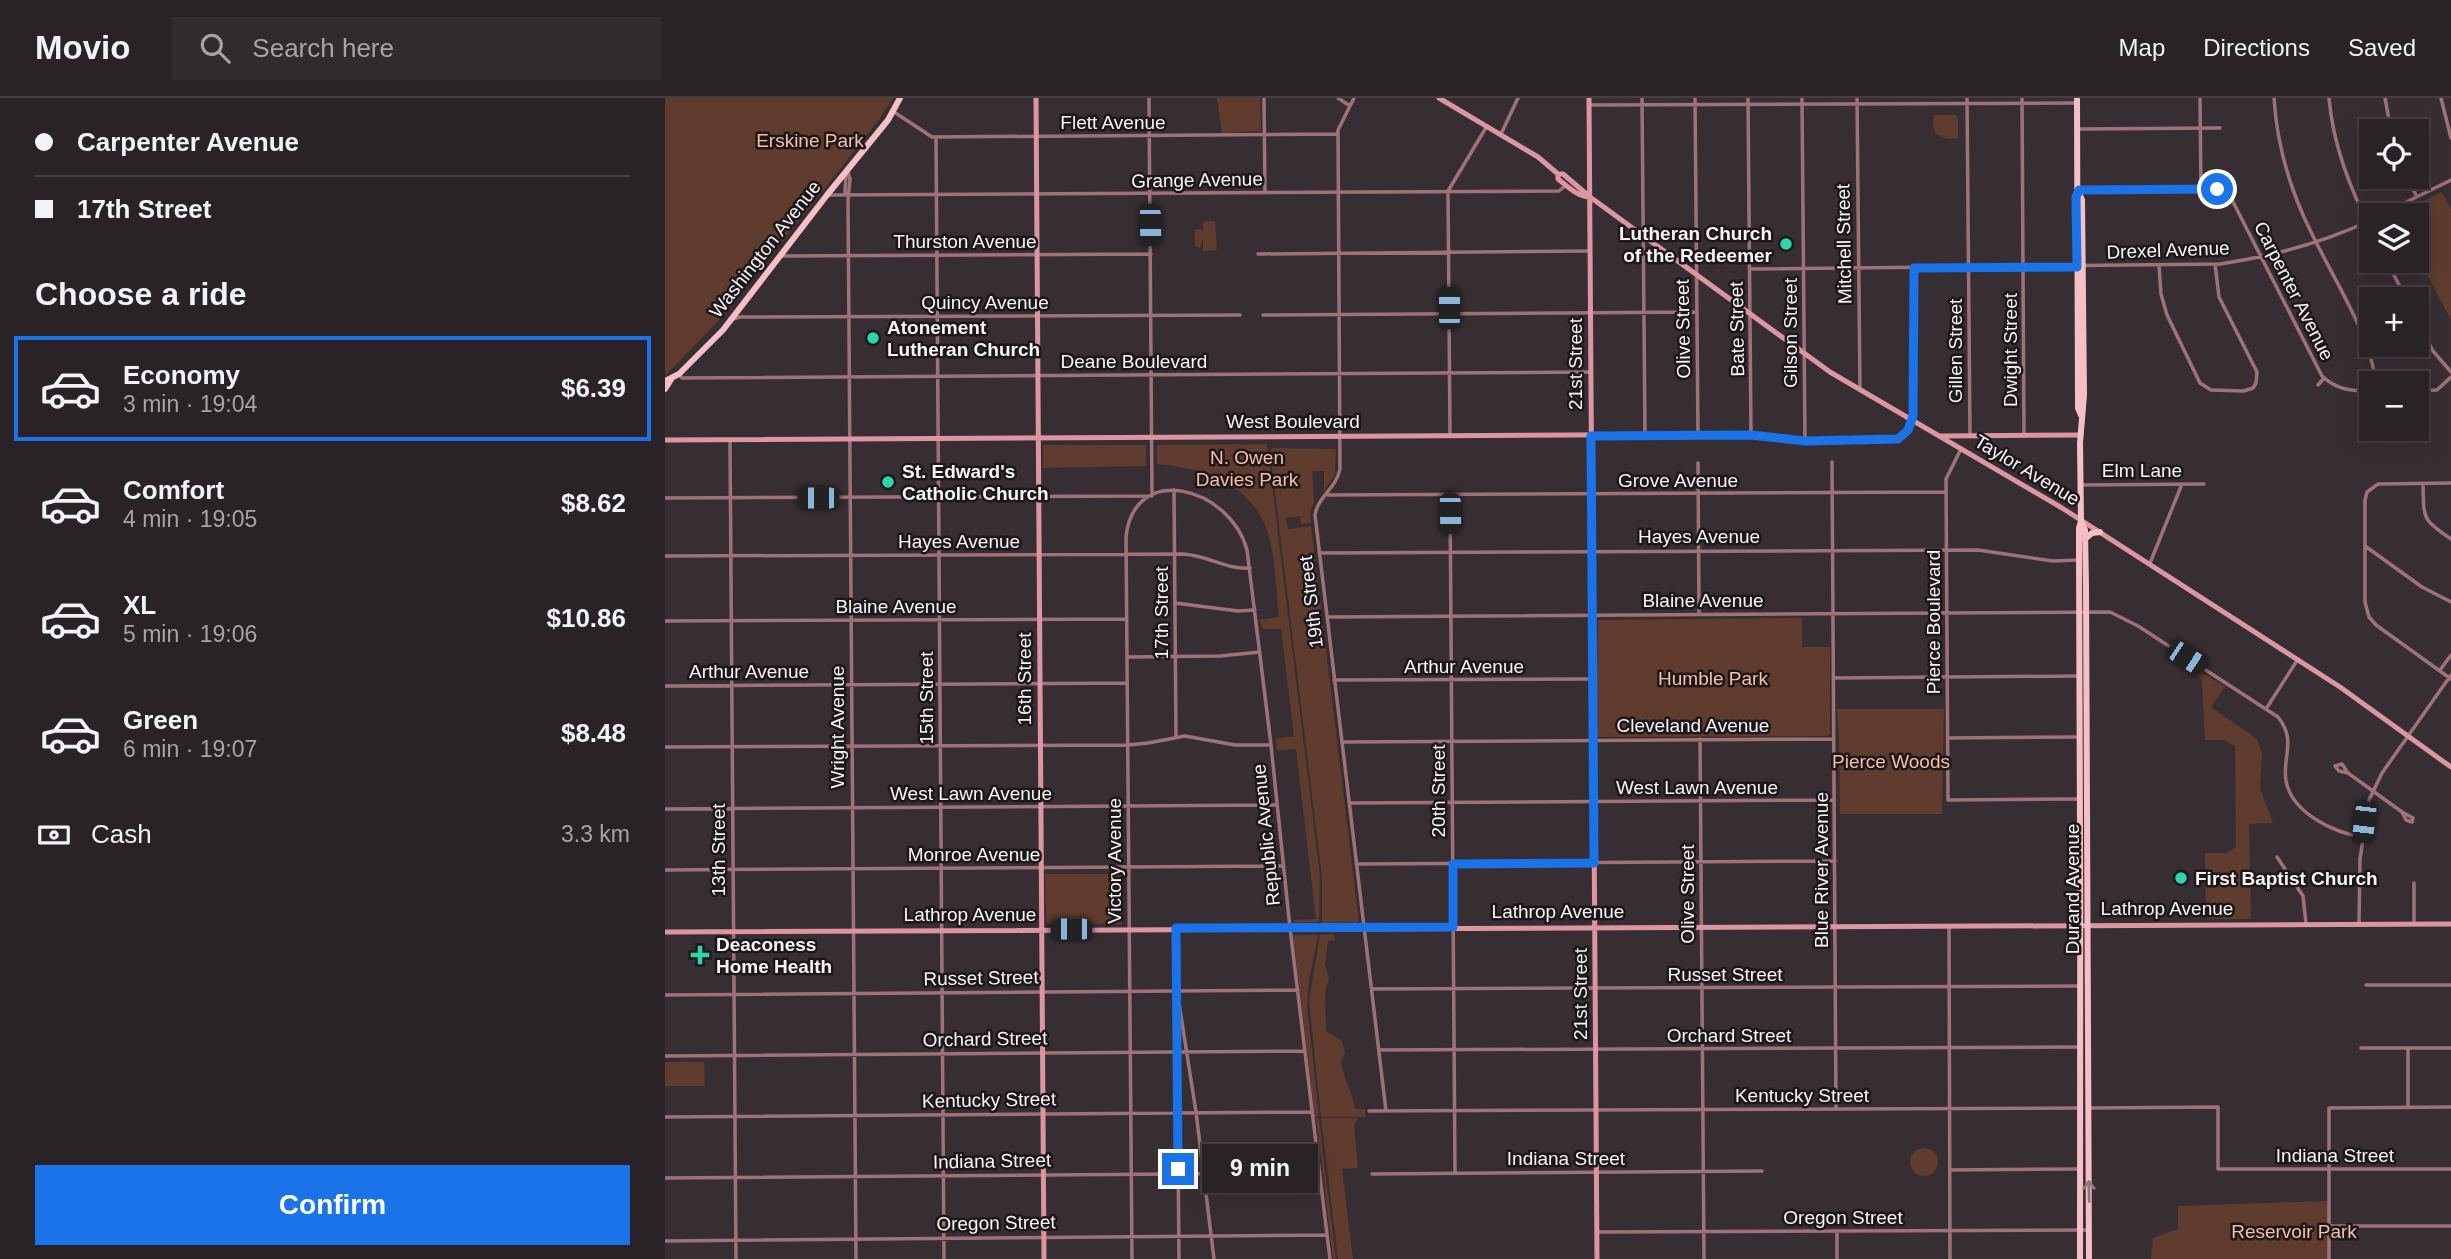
<!DOCTYPE html>
<meta charset="utf-8">
<style>
:root{--surface:#292227;--page:#312a2f;--text:#f1f3f6;--muted:#a5a4a7;--line:#453f44;--accent:#1a73e8}
body{margin:0;font-family:Arial,sans-serif;background:var(--page);color:var(--text);height:100vh;display:flex;flex-direction:column;font-size:26px;white-space:nowrap}
*{box-sizing:border-box;margin:0}
p{font-size:23px;color:var(--muted)}
.icon{flex:none;width:38px;height:38px;fill:none;stroke:currentColor;stroke-width:2;stroke-linecap:round;stroke-linejoin:round}
.map{position:relative;flex:1;overflow:hidden}
.side{display:flex;flex-direction:column;background:var(--surface);width:665px}
.side>*{flex:none}
.banner{display:grid;align-content:center;height:154px;padding:0 35px;background:var(--surface)}
.fabs{position:absolute;left:1694px;top:21px;display:grid;gap:14px}
.fabs a{display:grid;place-items:center;width:70px;height:70px;border-radius:0px;background:var(--surface);box-shadow:0 4px 18px #0003,0 0 0 2px var(--line);font-size:35px}
.end{position:absolute;width:32px;height:32px;margin:-16px;border:9px solid #1a73e8;background:#fff;box-shadow:0 0 0 4px #fff}
.from{border-radius:50%}
.bubble{position:absolute;height:49px;border-radius:0px;background:var(--surface);box-shadow:0 4px 18px #0003,0 0 0 2px var(--line);font-size:23px;font-weight:700;line-height:49px;text-align:center}
.car{position:absolute;width:21px;height:42px;margin:-21px -10px;border-radius:9px;box-shadow:0 0 5px 2px #0007;background:linear-gradient(#222 24%,#8ab4d8 0 40%,#222 0 76%,#8ab4d8 0 86%,#222 0)}
.banner b{display:flex;align-items:center;gap:24px;height:66px;font-size:26px}
.banner b+b{border-top:2px solid var(--line)}
.banner i{width:18px;height:18px;background:var(--text)}
ul{padding:0;list-style:none}
li{display:flex;align-items:center;gap:21px;height:105px;margin:0 14px 10px;padding:0 21px;border:4px solid transparent;border-radius:0px}
li div{flex:1}
li b{display:block;font-size:26px}
li em{font-style:normal;font-weight:700}
li.current{border-color:var(--accent)}
li>.icon{width:63px;height:63px;stroke-width:1.5}
h2{padding:0 35px;font-size:32px;line-height:84px}
.pay{display:flex;align-items:center;gap:18px;height:77px;padding:0 35px;font-size:26px}
.pay p{margin-inline-start:auto}
.cta{display:flex;gap:14px;margin-top:auto;padding:14px 35px}
.cta a{flex:1;height:80px;border-radius:0px;background:var(--accent);color:#fff;font-size:28px;font-weight:700;line-height:80px;text-align:center}
header{display:flex;align-items:center;gap:42px;box-sizing:border-box;height:98px;padding:0 35px;background:var(--surface);border-bottom:2px solid var(--line)}
header strong{font-size:33px}
nav{display:flex;gap:38px;margin-inline-start:auto;font-size:24px}
.search{width:490px;height:63px;background:var(--page);display:flex;align-items:center;gap:18px;box-sizing:border-box;padding:0 24px;border-radius:0px;color:var(--muted);font-size:26px}
main{display:flex;flex:1;min-height:0}
.map>svg:first-child{display:block}
</style>
<header>
<strong>Movio</strong>
<div class="search"><svg class="icon" aria-label="search" viewBox="0 0 24 24"><circle cx="10" cy="10" r="6"/><path d="M15 15l6 6"/></svg>Search here</div>
<nav><a>Map</a><a>Directions</a><a>Saved</a></nav>
</header>
<main>
<section class="side">
<div class="banner">
<b><i class="from"></i>Carpenter Avenue</b>
<b><i></i>17th Street</b>
</div>
<h2>Choose a ride</h2>
<ul>
<li class="current"><svg class="icon" aria-label="car" viewBox="0 0 24 24"><path d="M5 17H2v-5l4-1 3-4h7l3 4 3 1v5h-3M9 17h6M6 11h13"/><circle cx="7" cy="17" r="2"/><circle cx="17" cy="17" r="2"/></svg><div><b>Economy</b><p>3 min · 19:04</p></div><em>$6.39</em></li>
<li><svg class="icon" aria-label="car" viewBox="0 0 24 24"><path d="M5 17H2v-5l4-1 3-4h7l3 4 3 1v5h-3M9 17h6M6 11h13"/><circle cx="7" cy="17" r="2"/><circle cx="17" cy="17" r="2"/></svg><div><b>Comfort</b><p>4 min · 19:05</p></div><em>$8.62</em></li>
<li><svg class="icon" aria-label="car" viewBox="0 0 24 24"><path d="M5 17H2v-5l4-1 3-4h7l3 4 3 1v5h-3M9 17h6M6 11h13"/><circle cx="7" cy="17" r="2"/><circle cx="17" cy="17" r="2"/></svg><div><b>XL</b><p>5 min · 19:06</p></div><em>$10.86</em></li>
<li><svg class="icon" aria-label="car" viewBox="0 0 24 24"><path d="M5 17H2v-5l4-1 3-4h7l3 4 3 1v5h-3M9 17h6M6 11h13"/><circle cx="7" cy="17" r="2"/><circle cx="17" cy="17" r="2"/></svg><div><b>Green</b><p>6 min · 19:07</p></div><em>$8.48</em></li>
</ul>
<div class="pay"><svg class="icon" aria-label="cash" viewBox="0 0 24 24"><path d="M3 7h18v10H3z"/><circle cx="12" cy="12" r="2"/></svg>Cash<p>3.3 km</p></div>
<div class="cta"><a>Confirm</a></div>
</section>
<div class="map">
<svg width="1786" height="1161" viewBox="0 0 1786 1161">
<rect width="100%" height="100%" fill="#372e34"/>
<path fill="#5f3c2d" d="M0,0H228L214,22L60,216L0,278Z
M552,0H595L596,33L557,35Z
M1269,17H1290L1293,19V40L1282,41L1271,36L1268,28Z
M1777,94L1786,111V222L1752,157V117H1731Z
M550,123L552,152L538,153V140L535,150L530,148V132L535,131L538,134V124Z
M602,346L655,778L654,824L629,825V822L651,821L631,651L612,652L611,641L629,638L616,531H598L594,522L614,519C611,494 611,467 605,443C592,387 542,371 492,366V347Z
M378,347H481V368L378,370Z
M607,350L671,351L670,377L659,393V373H647L649,405L645,415L646,425L636,426L635,418L621,420L623,431L646,428L694,824L657,825V779L605,353Z
M1137,520V549H1165V636L1162,638L934,639L931,637L933,522Z
M1522,565L1560,589L1546,609L1592,641L1597,655L1595,690L1608,725L1584,726L1586,821H1543L1541,814L1540,755H1561L1571,749L1570,648L1559,642H1540L1537,585L1536,581L1521,568Z
M1172,611H1279L1277,716H1175L1174,640Z
M380,776H457V826H383L381,824Z
M669,836L670,842L663,843L660,866L664,879L660,894L661,933L677,943L680,956L676,963C678,980 687,994 690,1011H700L701,1019H656L644,903L655,837Z
M628,837H653L644,883L642,908L654,1018L650,1019Z
M0,964H39L40,988H0Z
M651,1020H654L671,1161H668Z
M656,1020H693L689,1027L693,1070L677,1071L688,1161H673Z
M1245 1064a14 14 0 1 1 28 0a14 14 0 1 1-28 0Z
M1664,1103V1161H1486L1488,1140L1513,1131V1108Z"/>
<g fill="none" stroke-linecap="round" stroke-linejoin="round">
<path stroke="#9f7278" stroke-width="3.5" d="M599,0L600,95
M673,0L685,8
M689,0L673,32L675,371C671,391 653,398 650,417L721,1013
M977,0L980,337
M1030,0L1033,337
M1083,0L1086,336
M1137,0L1140,343
M1192,0L1195,292
M1302,0L1305,337
M1357,0L1359,336
M1535,0L1536,91
M1609,0C1612,49 1626,95 1648,138C1667,178 1709,243 1710,285
M1664,0C1668,47 1685,90 1706,132
M1720,0L1726,33
M1776,0L1786,40
M924,7L1412,5
M229,14L267,39L673,36
M1413,31L1555,30
M836,36L853,0
M271,39L279,1161
M183,74L185,81L183,102L191,1161
M181,76L180,94L183,97
M1742,79L1752,99
M1414,91L1559,93L1565,98L1657,278C1672,292 1686,293 1706,293
M164,97L894,93L900,88
M1715,117L1786,82
M593,156L925,153
M116,158L486,156
M1722,163L1741,201
M1494,168L1496,196L1502,217L1535,285L1546,292L1579,293L1588,290L1591,285L1592,274L1554,199L1550,166
M1085,171L1555,166C1608,158 1658,145 1706,122
M598,217L1032,214
M68,221L75,219L575,217
M1752,222L1768,253L1786,274
M15,277L17,280L926,274
M1653,287L1659,280
M1752,293L1772,292L1786,279
M1248,322L1249,170
M785,337L783,93L822,28
M65,342L71,1161
M1296,351L1281,381L1283,702L1415,701
M1167,364L1171,1011
M1033,365L1034,516
M1786,385L1713,386L1702,394L1700,402V504L1704,519L1711,527L1786,581
M1758,386C1759,420 1756,421 1786,441
M1416,387L1539,386
M509,392L511,638
M785,396L790,1075
M663,397L1281,394
M0,400L487,398L484,0
M1700,448L1757,489L1786,504
M654,455L1313,452L1388,463L1414,462
M0,458L518,456C542,457 561,472 585,470
M1485,465L1517,386
M510,505L573,513L590,512
M662,519L1445,514L1473,528L1613,619C1632,643 1617,658 1621,683C1627,715 1669,735 1698,739
M0,523L462,521
M462,559L555,558L595,554
M1775,572L1786,557
M1169,580L1415,578
M669,582L928,581
M0,588L462,585
M1601,611L1633,561
M1283,640L1414,639
M1035,641L1039,1161
M677,644L1169,641
M0,649L463,647L483,645L520,638L570,647H606
M1683,675L1677,666L1670,668L1674,673L1683,675L1737,714L1748,720L1747,724L1741,722L1737,714
M684,705L1169,702
M0,711L612,707
M1612,759L1638,798L1641,826
M691,766L1170,763
M0,772L617,768
M1749,785V825
M1694,826L1695,761L1704,702L1717,675L1786,577
M1284,829L1285,1161
M511,832L514,1161
M1701,887H1786
M707,891L1414,888
M0,897L633,892
M514,905L531,1014L549,1161
M1696,950H1786
M1743,950V1009
M714,952L1415,949
M0,958L640,953
M1423,1010L1553,1009V1071H1786
M704,1013L1416,1010
M0,1019L647,1014
M1285,1072L1416,1071
M707,1076L1097,1073
M0,1080L655,1075
M1664,1128H1786
M1172,1133V1161
M932,1134L1423,1132
M0,1143L662,1137
M467,1161L461,439C469,363 565,389 582,452L606,647L625,830L665,1161
M1664,1161V1010L1786,1009"/>
<path stroke="#dd96a1" stroke-width="5" d="M371,0L379,1161
M774,0L873,59L893,76H898L925,99L1165,274L1397,410L1675,589L1786,669
M924,0L932,1161
M893,76V81C902,88 913,99 925,99
M1276,338L1415,337
M0,342L1086,336L1140,343H1216L1235,340L1247,324
M0,834L1786,826"/>
<path stroke="#f6bfc6" stroke-width="6" d="M1412,0L1413,310L1416,317
M1414,95L1417,102L1419,297L1415,345L1416,423L1414,430V455C1416,690 1415,926 1415,1161
M0,283L14,276L58,232L162,97L223,22L235,0
M0,291L7,280
M1416,423L1420,432L1421,488L1424,1161
M1420,441L1427,435L1435,434"/>
</g>
<defs><path id="oneway-shaft" d="M-6 0H5M1.5-3L5.5 0L1.5 3" fill="none" stroke-width="1.6" stroke-linecap="round" stroke-linejoin="round" transform="scale(1.75)"/></defs>
<use stroke="#947479" href="#oneway-shaft" transform="translate(1424 1093) rotate(-91)"/>
<g fill="none" stroke-linecap="round" stroke-linejoin="round">
<path stroke="#1a73e8" stroke-width="9" d="M513,1071L511,830L788,829V766L929,765L926,338L1086,337L1140,343L1233,341L1243,332L1248,318L1249,170L1412,169L1411,99L1414,92L1552,91"/>
</g>
<g fill="#2cd5ab" stroke="#1c181a" stroke-width="2.5">
<circle cx="1121" cy="146" r="7"/>
<circle cx="208" cy="240" r="7"/>
<circle cx="223" cy="384" r="7"/>
<circle cx="1516" cy="780" r="7"/>
<path d="M31.5 846.5h7v7h7v7h-7v7h-7v-7h-7v-7h7z"/>
</g>
<g text-anchor="middle" dominant-baseline="central" stroke-width="5" stroke-linejoin="round" paint-order="stroke">
<g font-size="19" fill="#f9f3f7" stroke="#1c181a">
<text x="448" y="24">Flett Avenue</text>
<text transform="translate(532 82) rotate(-1)">Grange Avenue</text>
<text x="300" y="143">Thurston Avenue</text>
<text transform="translate(1179 146) rotate(-91)">Mitchell Street</text>
<text transform="translate(100 151) rotate(-52)">Washington Avenue</text>
<text transform="translate(1503 152) rotate(-2)">Drexel Avenue</text>
<text transform="translate(1629 193) rotate(63)">Carpenter Avenue</text>
<text x="320" y="204">Quincy Avenue</text>
<text transform="translate(1018 231) rotate(-91)">Olive Street</text>
<text transform="translate(1072 231) rotate(-91)">Bate Street</text>
<text transform="translate(1125 235) rotate(-90)">Gilson Street</text>
<text transform="translate(1345 252) rotate(-90)">Dwight Street</text>
<text transform="translate(1290 253) rotate(-90)">Gillen Street</text>
<text x="469" y="263">Deane Boulevard</text>
<text transform="translate(910 266) rotate(-90)">21st Street</text>
<text x="628" y="323">West Boulevard</text>
<text transform="translate(1362 372) rotate(31)">Taylor Avenue</text>
<text x="1477" y="372">Elm Lane</text>
<text x="1013" y="382">Grove Avenue</text>
<text x="1034" y="438">Hayes Avenue</text>
<text x="294" y="443">Hayes Avenue</text>
<text x="1038" y="502">Blaine Avenue</text>
<text transform="translate(646 504) rotate(-97)">19th Street</text>
<text x="231" y="508">Blaine Avenue</text>
<text transform="translate(496 515) rotate(-90)">17th Street</text>
<text transform="translate(1268 524) rotate(-90)">Pierce Boulevard</text>
<text x="799" y="568">Arthur Avenue</text>
<text x="84" y="573">Arthur Avenue</text>
<text transform="translate(359 581) rotate(-90)">16th Street</text>
<text transform="translate(261 600) rotate(-90)">15th Street</text>
<text x="1028" y="627">Cleveland Avenue</text>
<text transform="translate(172 629) rotate(-90)">Wright Avenue</text>
<text x="1032" y="689">West Lawn Avenue</text>
<text transform="translate(773 693) rotate(-90)">20th Street</text>
<text x="306" y="695">West Lawn Avenue</text>
<text transform="translate(601 737) rotate(-96)">Republic Avenue</text>
<text transform="translate(53 752) rotate(-90)">13th Street</text>
<text x="309" y="756">Monroe Avenue</text>
<text transform="translate(449 763) rotate(-90)">Victory Avenue</text>
<text transform="translate(1156 772) rotate(-90)">Blue River Avenue</text>
<text transform="translate(1407 791) rotate(-90)">Durand Avenue</text>
<text transform="translate(1022 796) rotate(-90)">Olive Street</text>
<text x="1502" y="810">Lathrop Avenue</text>
<text x="893" y="813">Lathrop Avenue</text>
<text x="305" y="816">Lathrop Avenue</text>
<text x="1060" y="876">Russet Street</text>
<text transform="translate(316 880) rotate(-1)">Russet Street</text>
<text transform="translate(915 896) rotate(-90)">21st Street</text>
<text x="1064" y="937">Orchard Street</text>
<text transform="translate(320 941) rotate(-1)">Orchard Street</text>
<text x="1137" y="997">Kentucky Street</text>
<text transform="translate(324 1002) rotate(-1)">Kentucky Street</text>
<text x="1670" y="1057">Indiana Street</text>
<text x="901" y="1060">Indiana Street</text>
<text transform="translate(327 1063) rotate(-1)">Indiana Street</text>
<text x="1178" y="1119">Oregon Street</text>
<text transform="translate(331 1125) rotate(-1)">Oregon Street</text>
</g>
<g font-size="19" fill="#f9bea6" stroke="#1c181a">
<text x="145" y="42">Erskine Park</text>
<text x="582" y="359">N. Owen<tspan x="582" dy="22">Davies Park</tspan></text>
<text x="1048" y="580">Humble Park</text>
<text x="1226" y="663">Pierce Woods</text>
<text x="1629" y="1133">Reservoir Park</text>
</g>
<g font-size="19" font-weight="bold" fill="#f9f3f7" stroke="#1c181a" text-anchor="start">
<text x="1107" y="135" text-anchor="end">Lutheran Church<tspan x="1107" dy="22">of the Redeemer</tspan></text>
<text x="222" y="229">Atonement<tspan x="222" dy="22">Lutheran Church</tspan></text>
<text x="237" y="373">St. Edward's<tspan x="237" dy="22">Catholic Church</tspan></text>
<text x="1530" y="780">First Baptist Church</text>
<text x="51" y="846">Deaconess<tspan x="51" dy="22">Home Health</tspan></text>
</g>
</g>
</svg>
<div class="fabs">
<a><svg class="icon" aria-label="locate" viewBox="0 0 24 24"><circle cx="12" cy="12" r="6"/><path d="M12 2v4M12 18v4M2 12h4M18 12h4"/></svg></a>
<a><svg class="icon" aria-label="layers" viewBox="0 0 24 24"><path d="M12 4l9 5-9 5-9-5zM3 14l9 5 9-5"/></svg></a>
<a>+</a>
<a>−</a>
</div>
<i class="end from" style="left:1552px;top:91px"></i>
<i class="end" style="left:513px;top:1071px"></i>
<div class="bubble" style="left:537px;top:1046px;width:116px">9 min</div>
<i class="car" style="left:485px;top:127px;rotate:179deg"></i>
<i class="car" style="left:784px;top:210px;rotate:0deg"></i>
<i class="car" style="left:153px;top:400px;rotate:270deg"></i>
<i class="car" style="left:785px;top:415px;rotate:179deg"></i>
<i class="car" style="left:1522px;top:560px;rotate:123deg"></i>
<i class="car" style="left:1699px;top:724px;rotate:187deg"></i>
<i class="car" style="left:406px;top:831px;rotate:270deg"></i>
</div>
</main>
